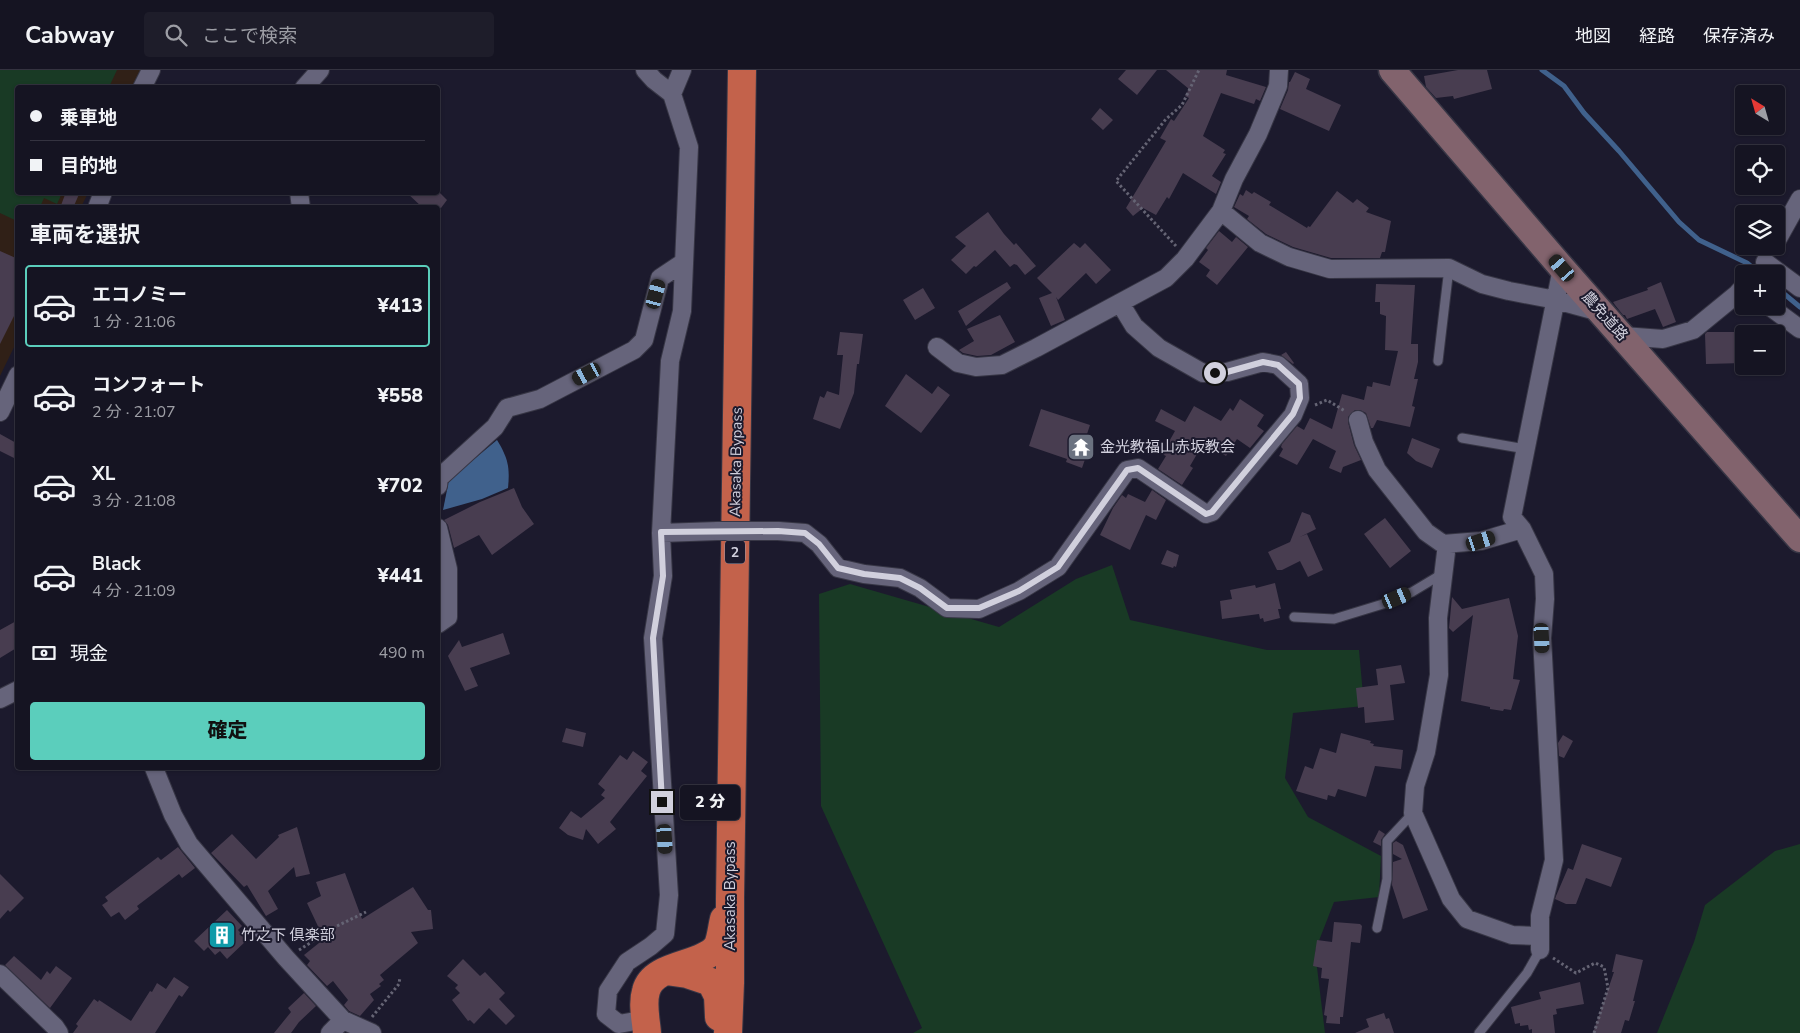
<!DOCTYPE html>
<html lang="ja">
<meta charset="utf-8">
<style>
:root{--surface:#151422;--page:#1e1d2a;--text:#f1f3f6;--muted:#9d9ea5;--line:#343340;--accent:#5bcebc}
body{margin:0;font-family:"Nunito Sans","Noto Sans JP",sans-serif;background:var(--page);color:var(--text);height:100vh;display:flex;flex-direction:column;font-size:19px;white-space:nowrap}
*{box-sizing:border-box;margin:0}
p{font-size:16px;color:var(--muted)}
.icon{flex:none;width:28px;height:28px;fill:none;stroke:currentColor;stroke-width:2;stroke-linecap:round;stroke-linejoin:round}
.map{position:relative;flex:1;overflow:hidden}
.sheet{position:absolute;left:15px;top:135px;width:425px;height:565px;display:flex;flex-direction:column;background:var(--surface);border-radius:5px;box-shadow:0 1px 4px #0004,0 0 0 1px var(--line)}
.sheet>*{flex:none}
.guide{position:absolute;left:15px;top:15px;width:425px;height:110px;border-radius:5px;box-shadow:0 1px 4px #0004,0 0 0 1px var(--line);display:grid;align-content:center;height:110px;padding:0 15px;background:var(--surface)}
.needle{width:32px;rotate:323deg}
.buttons{position:absolute;left:1735px;top:15px;display:grid;gap:10px}
.buttons a{display:grid;place-items:center;width:50px;height:50px;border-radius:5px;background:var(--surface);box-shadow:0 1px 4px #0004,0 0 0 1px var(--line);font-size:25px}
.end{position:absolute;width:22px;height:22px;margin:-11px;border:6px solid #d1d0dd;background:#111;box-shadow:0 0 0 2px #111}
.from{border-radius:50%}
.bubble{position:absolute;height:35px;border-radius:5px;background:var(--surface);box-shadow:0 1px 4px #0004,0 0 0 1px var(--line);font-size:16px;font-weight:800;line-height:35px;text-align:center}
.car{position:absolute;width:15px;height:30px;margin:-15px -8px;border-radius:6px;box-shadow:0 0 4px 1px #0007;background:linear-gradient(#222 24%,#8ab4d8 0 40%,#222 0 76%,#8ab4d8 0 86%,#222 0)}
.guide b{display:flex;align-items:center;gap:18px;height:48px;font-size:19px}
.guide b+b{border-top:1px solid var(--line)}
.guide i{width:12px;height:12px;background:var(--text)}
ul{padding:0;list-style:none}
li{display:flex;align-items:center;gap:15px;height:82px;margin:0 10px 8px;padding:0 5px;border:2px solid transparent;border-radius:5px}
li div{flex:1}
li b{display:block;font-size:19px}
li em{font-style:normal;font-weight:800}
li.current{border-color:var(--accent)}
li>.icon{width:45px;height:45px;stroke-width:1.5}
h2{padding:0 15px;font-size:22px;line-height:60px}
.pay{display:flex;align-items:center;gap:12px;height:55px;padding:0 15px;font-size:19px}
.pay p{margin-inline-start:auto}
.button{display:flex;gap:10px;margin-top:auto;padding:10px 15px}
.button a{flex:1;height:58px;border-radius:5px;background:var(--accent);color:#111;font-size:20px;font-weight:800;line-height:58px;text-align:center}
header{display:flex;align-items:center;gap:30px;box-sizing:border-box;height:70px;padding:0 25px;background:var(--surface);border-bottom:1px solid var(--line)}
header strong{font-size:24px}
nav{display:flex;gap:28px;margin-inline-start:auto;font-size:18px}
.search{width:350px;height:45px;background:var(--page);display:flex;align-items:center;gap:12px;box-sizing:border-box;padding:0 18px;border-radius:5px;color:var(--muted);font-size:19px}
.map>svg:first-child{display:block}
</style>
<header>
<strong>Cabway</strong>
<div class="search"><svg class="icon" aria-label="search" viewBox="0 0 24 24"><circle cx="10" cy="10" r="6"/><path d="M15 15l6 6"/></svg>ここで検索</div>
<nav><a>地図</a><a>経路</a><a>保存済み</a></nav>
</header>
<div class="map">
<svg width="1800" height="963" viewBox="0 0 1800 963">
<rect width="100%" height="100%" fill="#1c1a2d"/>
<path fill="#302017" d="M0,0H141L133,17L18,18V122L88,123L81,137L18,138L17,271L0,306Z"/>
<path fill="#193a25" d="M0,0H117L109,17L18,18V122L62,123L57,134L44,128L40,137L18,138L17,151L0,143Z
M1112,495L1130,550L1267,580H1359L1364,636L1293,643L1285,708L1308,747L1381,786L1379,827L1334,832L1315,881L1325,963H913L922,958L821,736L819,524L850,514L999,557L1076,509Z
M1800,774V963H1657L1694,872L1705,835L1775,781Z"/>
<path fill="#40618c" d="M497,370C508,388 510,397 508,418L482,429L443,440L449,410Z"/>
<g fill="none" stroke-linecap="round" stroke-linejoin="round">
<path stroke="#40618c" stroke-width="5" d="M1542,0L1564,16L1584,43L1619,81L1679,152L1699,170L1747,193L1760,204
M1776,217L1800,237"/>
</g>
<path fill="#483d50" d="M1126,0H1157L1137,25L1118,9Z
M1166,0H1227L1226,5L1266,17L1260,31L1256,29L1254,34L1221,23L1203,66L1225,80L1223,83L1226,84L1212,106L1221,112L1216,124L1183,103L1169,129L1167,127L1156,145L1143,138L1133,146L1126,138L1166,71L1160,68L1171,49L1174,51L1189,28L1185,26L1189,19Z
M1458,0H1487L1492,19L1454,29L1453,26L1436,28L1426,17L1424,6Z
M1295,2L1310,9L1306,19L1341,35L1329,61L1280,39L1288,20L1289,12H1290Z
M1100,38L1113,50L1103,60L1091,49Z
M1246,120L1252,124L1254,122L1271,132L1269,135L1307,158L1308,156L1310,157L1337,121L1353,133L1357,129L1369,138L1366,142L1391,151L1385,182H1382L1380,188H1331L1293,177L1266,164L1247,149L1249,146L1234,137L1240,124L1243,126Z
M66,122H80L73,138H60Z
M406,122H439L447,130L441,138H423Z
M988,142L1004,164L1014,175L1016,173L1036,196L1025,205L1017,195L1014,194L1010,197L995,180L976,197L974,196L966,204L951,190L966,176L955,167Z
M1219,161L1232,172L1236,167L1248,177L1217,215L1206,206L1210,200L1199,192L1208,180L1206,178Z
M1074,173L1080,178L1085,173L1111,200L1096,214L1086,203L1058,230L1056,227L1065,250L1051,256L1039,228L1052,223L1037,208Z
M0,181L18,189V238L0,274Z
M1007,212L1011,218L966,256L958,241Z
M1661,212L1676,252L1663,257L1655,239L1627,249L1625,245H1623L1615,235L1613,232L1648,220L1647,218Z
M1376,214L1415,215L1411,274H1418V292L1414,309H1418L1412,336L1415,337L1410,357L1377,350L1373,358H1371L1366,343L1360,340H1355L1348,347V352L1354,375L1361,390L1343,397L1341,403L1329,398L1336,381L1313,369L1297,395L1279,386L1283,379L1281,377L1282,374L1297,356L1304,360L1310,348L1332,359L1342,324L1364,330L1367,316L1372,317L1373,312L1390,316L1398,281L1385,280L1386,246L1380,244V232H1375Z
M923,218L935,238L915,250L903,230Z
M1000,245L1015,272L991,285L977,286L963,283L959,280L974,271L967,259Z
M840,262L863,264L859,294H857L854,323L840,359L813,349L820,326L824,328L827,321L839,325L843,285H837Z
M1707,262H1744V293L1706,294L1705,264Z
M1286,282L1294,293L1293,294L1281,285Z
M906,304L932,324L938,316L950,325L921,363L885,336Z
M1240,329L1264,345L1257,356L1264,361L1250,378L1237,369L1226,386L1204,372L1190,396L1193,398L1182,415L1158,399L1166,386L1162,384L1175,361L1155,351L1161,339L1185,352L1194,336L1221,351L1230,338L1233,341Z
M1041,339L1090,355L1085,370L1091,372L1082,398L1066,392L1067,389L1029,376Z
M0,364L18,374V390L0,381Z
M1412,368L1440,379L1432,398L1416,391L1407,383Z
M514,418L522,437L534,454L492,485L479,465L454,478L448,455L444,450L480,432Z
M1152,420L1166,430L1156,450L1146,445L1130,480L1100,465L1113,438L1122,425L1126,428L1128,424L1145,432Z
M1302,442L1310,445L1316,459L1300,467L1307,464L1323,500L1308,507L1300,491L1282,500H1277L1268,482L1290,472Z
M1385,448L1411,481L1390,498L1364,464Z
M1167,480L1179,485L1176,497L1174,496L1173,498L1161,494Z
M1275,513L1281,539H1278L1280,548L1264,552L1263,548L1260,549L1259,544L1222,549L1220,531L1232,529L1230,520L1255,515L1256,518Z
M1452,527L1462,539L1509,528L1518,566L1513,609L1520,610L1511,640L1504,639L1503,641L1490,639V637L1461,631L1473,545L1453,562L1449,558Z
M18,550V577L0,588V560Z
M503,563L510,584L470,598L478,616L465,621L448,586L459,570L462,577Z
M1401,595L1405,613L1390,615L1394,650L1365,653L1364,637L1358,638L1356,618L1378,615L1376,599Z
M566,658L586,663L583,677L562,672Z
M1341,663L1371,671L1370,673L1374,674L1373,676L1403,680L1401,699L1375,696L1366,727L1338,719L1335,727L1328,725L1327,730L1296,721L1305,696L1313,699L1320,678L1336,683Z
M1563,665L1573,671L1564,688L1559,686L1558,673Z
M633,681L648,692L641,701L647,706L610,752L616,759L598,774L586,759L583,770L568,765L559,758L571,741L581,748L605,728L601,725L605,720L598,714L620,685L627,690Z
M297,757L310,804L296,807L294,797L268,821L278,839L266,846L247,815L244,817L211,783L232,764L256,789L279,767L278,765Z
M1379,760L1385,764L1381,770V776L1373,772Z
M1396,771L1403,775L1428,840L1403,849L1392,815L1393,792L1402,789L1393,784V773Z
M1582,774L1622,788L1611,817L1586,808L1576,834H1566L1555,829L1556,826L1568,798L1573,800Z
M178,777L195,798L182,808L179,804L137,836L139,839L125,850L119,842L111,847L102,835L108,831L105,827L158,787L161,790Z
M345,803L362,849L413,817L428,840H431L433,859L411,862L418,873L380,905L384,910L379,914L381,916L370,924L374,930L360,946L349,941L344,935L348,930L333,911L327,916L307,895L310,891L304,885L324,869L307,833L321,826L316,812Z
M0,804L24,828L10,842L8,840L0,849Z
M227,840L242,856L238,860L247,870L227,889L220,881L215,885L208,877L204,881L194,871Z
M1334,852L1360,854L1362,856L1360,873L1351,872L1343,947H1340V954L1326,953L1327,946L1324,945L1329,909L1321,908L1322,898L1313,896L1317,870L1332,872Z
M1616,884L1643,890L1633,931H1635L1629,951L1625,950L1621,963H1593L1614,902H1612Z
M14,886L41,910L47,901L50,904L56,896L72,908L50,938L5,895Z
M463,889L480,906L485,902L505,923L499,929L515,946L506,955L489,938L474,954L470,950L468,951L452,930L460,923L455,918L458,915L447,906Z
M174,907L189,917L182,927L179,925L155,963H73L78,956L76,954L94,929L98,932L99,930L131,951L150,921L152,922L157,913L166,919Z
M1580,912L1584,934L1556,939L1557,944L1553,945L1555,963H1532V959L1529,960L1528,955L1520,956V953L1515,954L1511,937L1541,929L1539,922Z
M304,923L316,936L299,952L291,963H274L291,942L288,938Z
M1384,943L1386,949L1389,948L1394,963H1355L1369,957L1366,949Z"/>
<g fill="none" stroke-linecap="round" stroke-linejoin="round">
<g stroke="#373645" stroke-width="11">
<path id="lane" d="M1438,291L1449,198
M1462,368L1526,379
M1294,547L1334,549L1383,534L1412,522L1442,504
M1377,858L1387,809V771L1413,743
M1479,963L1527,903L1540,880"/>
</g>
<g stroke="#373645" stroke-width="20">
<path id="street" d="M645,0L654,10L672,24
M142,18L151,0
M304,18L320,0
M299,122L301,138
M97,138L103,122
M1221,141L1260,173L1289,187L1330,199L1449,198L1482,214L1509,221L1556,230L1600,242
M1776,172L1800,129
M1765,192L1800,218
M1769,236L1800,259
M1623,266L1663,269L1693,260L1737,224L1744,216
M937,277L958,293L976,297L1002,295L1036,278L1166,208L1185,189L1221,141L1234,109L1258,64L1278,16L1279,0
M0,342L18,305
M1358,350L1364,372L1377,400L1426,462L1443,474L1481,471L1522,459
M438,416L439,408L495,357L507,338L540,329L634,280L644,270L660,208L684,192
M438,458L448,499V547L438,554
M778,461L805,463L819,474L838,498L864,504L900,508L920,518L947,538L979,539L1019,521L1058,497L1127,400L1138,398L1206,444L1212,442L1293,345L1300,328L1299,314L1278,295L1263,292L1227,302L1203,303L1159,278L1134,256L1120,233
M661,463L718,461
M1447,474L1438,548L1439,605L1426,682L1415,716L1413,743L1451,829L1467,849L1512,865L1540,866
M0,629L18,620
M154,698L173,745L189,774L286,888L343,950L372,963
M1540,880V846L1554,790L1542,568L1545,529L1544,504L1522,459L1512,447L1562,198
M0,904L55,957L59,963
M646,949L619,954L606,944L608,921L627,892L651,876L665,864L669,825L653,568L663,506L661,463L670,291L682,241L689,77L672,24L682,0
M330,963L343,950"/>
</g>
<g stroke="#373645" stroke-width="29">
<path id="secondary" d="M1392,0L1562,198L1800,469"/>
</g>
<g stroke="#373645" stroke-width="30">
<path id="highway" d="M666,901L687,904L711,912L718,926L719,947
M647,963C646,950 642,934 646,921C653,892 706,897 718,875C721,868 722,857 724,849
M728,963L730,913V828L742,0"/>
</g>
<path stroke="#656474" stroke-width="3" stroke-dasharray="2.5 2.5" stroke-linecap="butt" d="M1176,176L1116,111L1166,49L1182,35L1199,0
M1315,335L1327,330L1345,341
M299,880L337,856L366,842
M1553,888L1576,903L1595,893L1604,897L1608,918L1594,963
M372,947L399,914L400,907"/>
<use href="#lane" stroke="#66647b" stroke-width="9"/>
<use href="#street" stroke="#66647b" stroke-width="18"/>
<use href="#secondary" stroke="#82636d" stroke-width="26"/>
<use href="#highway" stroke="#c3624b" stroke-width="28"/>
<g stroke="#373645" stroke-width="20" stroke-linecap="butt">
<path id="street-bridge" d="M718,461H778"/>
</g>
<use href="#street-bridge" stroke="#66647b" stroke-width="18"/>
</g>
<g fill="none" stroke-linecap="round" stroke-linejoin="round">
<path stroke="#d1d0dd" stroke-width="6" d="M662,732L653,568L663,506L661,462L778,461L805,463L819,474L838,498L864,504L900,508L920,518L947,538H979L1019,521L1058,497L1127,400L1138,398L1206,444L1212,442L1293,344L1300,328L1299,314L1278,295L1263,292L1227,302L1215,303"/>
</g>
<defs>
<g id="temple-square" transform="scale(1.4375)"><rect x="-9" y="-9" width="18" height="18" rx="4" fill="#6b7280" stroke="#1c1a2d"/><path d="M0-6L5-2H3V0L6.5 2.5H4V6H1.5V3h-3V6H-4V2.5H-6.5L-3 0V-2H-5Z" fill="#fff"/></g>
<g id="building-square" transform="scale(1.4375)"><rect x="-9" y="-9" width="18" height="18" rx="4" fill="#0f9aa8" stroke="#1c1a2d"/><path d="M-4-6H4V6H1V3H-1V6H-4ZM-2.5-4.3h1.7v1.8h-1.7ZM.8-4.3h1.7v1.8H.8ZM-2.5-1h1.7V.8h-1.7ZM.8-1h1.7V.8H.8Z" fill="#fff"/></g>
</defs>
<g fill-rule="evenodd">
<use href="#temple-square" x="1081" y="377"/>
<use href="#building-square" x="222" y="865"/>
</g>
<g text-anchor="middle" dominant-baseline="central" stroke-width="4" stroke-linejoin="round" paint-order="stroke">
<rect fill="#1c1a2d" stroke="#9b99a8" stroke-width="1" x="725" y="470.5" width="20" height="23" rx="4"/>
<g font-size="14" font-weight="bold" fill="#d1d0dd">
<text x="735" y="482">2</text>
</g>
<g font-size="15" fill="#d1d0dd" stroke="#1c1a2d">
<text transform="translate(1605 246) rotate(48)">農免道路</text>
<text transform="translate(736 392) rotate(-89)">Akasaka Bypass</text>
<text transform="translate(730 826) rotate(-90)">Akasaka Bypass</text>
</g>
<g font-size="15" fill="#d1d0dd" stroke="#1c1a2d" text-anchor="start">
<text x="1100" y="377">金光教福山赤坂教会</text>
<text x="241" y="865">竹之下 倶楽部</text>
</g>
</g>
</svg>
<div class="buttons">
<a><svg class="needle" viewBox="-14 -14 28 28"><path d="M0-13l5 13h-10z" fill="#e53935"/><path d="M0 13l5-13h-10z" fill="#9d9ea5"/></svg></a>
<a><svg class="icon" aria-label="locate" viewBox="0 0 24 24"><circle cx="12" cy="12" r="6"/><path d="M12 2v4M12 18v4M2 12h4M18 12h4"/></svg></a>
<a><svg class="icon" aria-label="layers" viewBox="0 0 24 24"><path d="M12 4l9 5-9 5-9-5zM3 14l9 5 9-5"/></svg></a>
<a>+</a>
<a>−</a>
</div>
<i class="end from" style="left:1215px;top:303px"></i>
<i class="end" style="left:662px;top:732px"></i>
<div class="bubble" style="left:680px;top:715px;width:60px">2 分</div>
<i class="car" style="left:1562px;top:198px;rotate:319deg"></i>
<i class="car" style="left:656px;top:224px;rotate:15deg"></i>
<i class="car" style="left:587px;top:304px;rotate:242deg"></i>
<i class="car" style="left:1481px;top:471px;rotate:72deg"></i>
<i class="car" style="left:1397px;top:528px;rotate:67deg"></i>
<i class="car" style="left:1542px;top:568px;rotate:177deg"></i>
<i class="car" style="left:665px;top:769px;rotate:176deg"></i>
<div class="guide">
<b><i class="from"></i>乗車地</b>
<b><i></i>目的地</b>
</div>
<section class="sheet">
<h2>車両を選択</h2>
<ul>
<li class="current"><svg class="icon" aria-label="car" viewBox="0 0 24 24"><path d="M5 17H2v-5l4-1 3-4h7l3 4 3 1v5h-3M9 17h6M6 11h13"/><circle cx="7" cy="17" r="2"/><circle cx="17" cy="17" r="2"/></svg><div><b>エコノミー</b><p>1 分 · 21:06</p></div><em>¥413</em></li>
<li><svg class="icon" aria-label="car" viewBox="0 0 24 24"><path d="M5 17H2v-5l4-1 3-4h7l3 4 3 1v5h-3M9 17h6M6 11h13"/><circle cx="7" cy="17" r="2"/><circle cx="17" cy="17" r="2"/></svg><div><b>コンフォート</b><p>2 分 · 21:07</p></div><em>¥558</em></li>
<li><svg class="icon" aria-label="car" viewBox="0 0 24 24"><path d="M5 17H2v-5l4-1 3-4h7l3 4 3 1v5h-3M9 17h6M6 11h13"/><circle cx="7" cy="17" r="2"/><circle cx="17" cy="17" r="2"/></svg><div><b>XL</b><p>3 分 · 21:08</p></div><em>¥702</em></li>
<li><svg class="icon" aria-label="car" viewBox="0 0 24 24"><path d="M5 17H2v-5l4-1 3-4h7l3 4 3 1v5h-3M9 17h6M6 11h13"/><circle cx="7" cy="17" r="2"/><circle cx="17" cy="17" r="2"/></svg><div><b>Black</b><p>4 分 · 21:09</p></div><em>¥441</em></li>
</ul>
<div class="pay"><svg class="icon" aria-label="cash" viewBox="0 0 24 24"><path d="M3 7h18v10H3z"/><circle cx="12" cy="12" r="2"/></svg>現金<p>490 m</p></div>
<div class="button"><a>確定</a></div>
</section>
</div>
